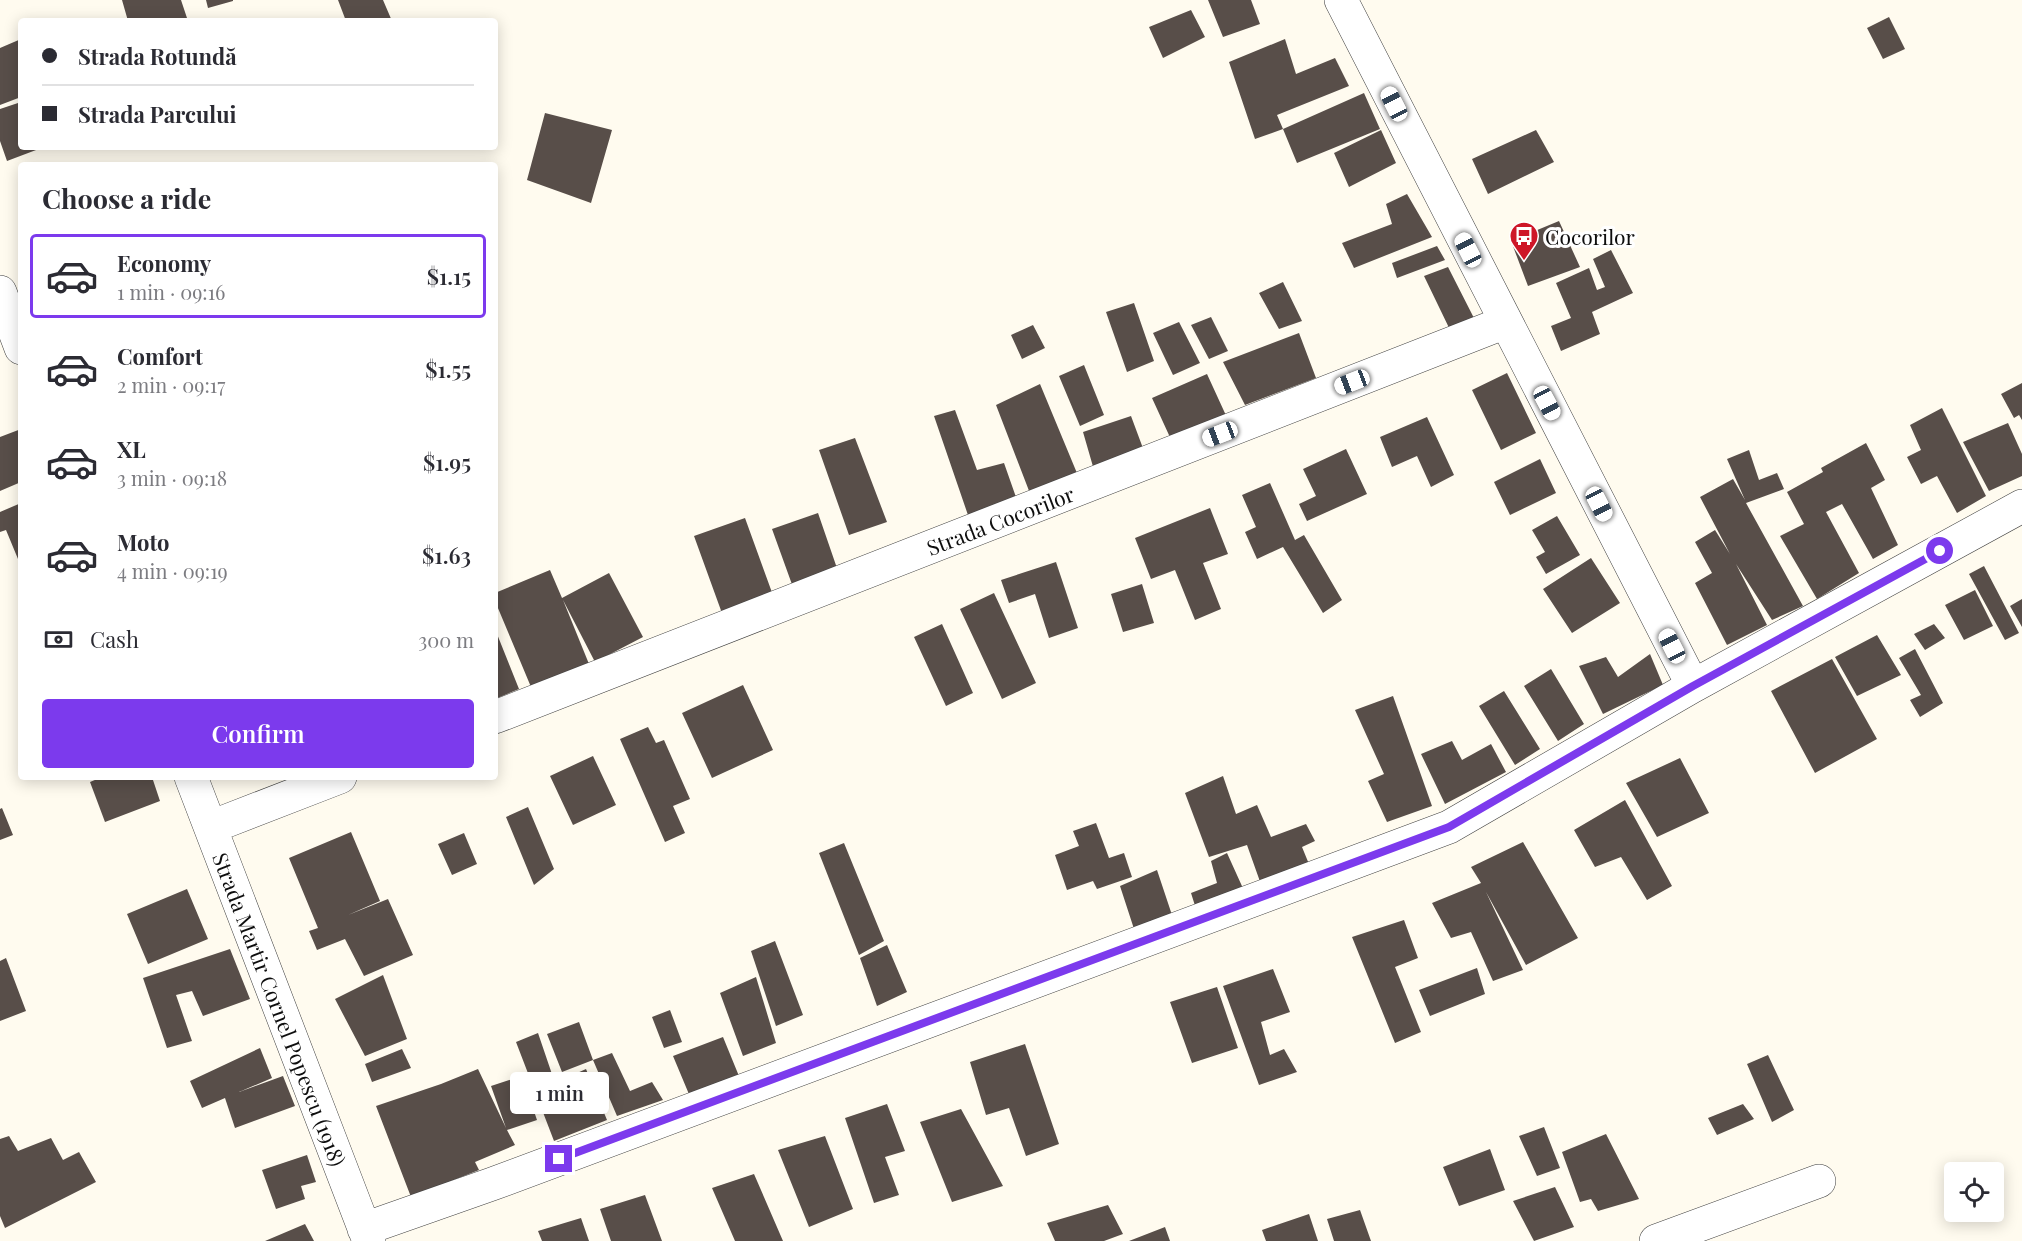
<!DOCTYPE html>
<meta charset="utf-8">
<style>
:root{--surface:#fff;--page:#f2f2f3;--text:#2b2b33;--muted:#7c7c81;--line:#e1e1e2;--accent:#7c3aed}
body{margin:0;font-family:"Playfair Display",serif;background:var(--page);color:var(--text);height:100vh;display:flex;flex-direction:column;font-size:22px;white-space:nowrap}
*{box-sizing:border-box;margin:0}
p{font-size:20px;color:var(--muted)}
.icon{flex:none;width:33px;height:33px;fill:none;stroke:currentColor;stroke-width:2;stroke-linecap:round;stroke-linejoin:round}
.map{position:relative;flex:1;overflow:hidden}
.side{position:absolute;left:18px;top:162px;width:480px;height:618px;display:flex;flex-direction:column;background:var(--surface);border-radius:6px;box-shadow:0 3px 15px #0003}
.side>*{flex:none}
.guide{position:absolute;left:18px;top:18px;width:480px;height:132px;border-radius:6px;box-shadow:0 3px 15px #0003;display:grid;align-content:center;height:132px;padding:0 24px;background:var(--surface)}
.buttons{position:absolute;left:1944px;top:1162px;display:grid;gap:12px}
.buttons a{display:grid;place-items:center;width:60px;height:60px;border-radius:6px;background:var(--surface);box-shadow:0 3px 15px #0003;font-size:30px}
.end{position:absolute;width:27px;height:27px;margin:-14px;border:8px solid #7c3aed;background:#fff;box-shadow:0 0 0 3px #fff}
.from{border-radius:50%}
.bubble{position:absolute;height:42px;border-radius:6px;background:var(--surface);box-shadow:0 3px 15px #0003;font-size:20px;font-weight:600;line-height:42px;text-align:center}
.car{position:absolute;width:18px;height:36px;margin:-18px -9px;border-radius:8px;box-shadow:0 0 4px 2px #0007;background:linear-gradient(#fff 24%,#345 0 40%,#fff 0 76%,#345 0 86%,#fff 0)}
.guide b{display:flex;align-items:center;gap:21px;height:57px;font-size:22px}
.guide b+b{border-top:2px solid var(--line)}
.guide i{width:15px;height:15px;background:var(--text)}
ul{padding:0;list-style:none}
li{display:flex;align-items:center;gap:18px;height:84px;margin:0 12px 9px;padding:0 12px;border:3px solid transparent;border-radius:6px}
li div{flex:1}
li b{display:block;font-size:22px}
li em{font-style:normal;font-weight:600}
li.selected{border-color:var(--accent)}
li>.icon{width:54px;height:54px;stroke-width:1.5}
h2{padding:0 24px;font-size:27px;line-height:72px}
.pay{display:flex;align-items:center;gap:15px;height:66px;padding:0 24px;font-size:22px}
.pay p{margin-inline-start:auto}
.button{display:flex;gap:12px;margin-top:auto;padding:12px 24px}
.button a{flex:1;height:69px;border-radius:6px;background:var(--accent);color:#fff;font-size:24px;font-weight:600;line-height:69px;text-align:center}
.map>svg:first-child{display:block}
</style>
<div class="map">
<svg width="2022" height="1241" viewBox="0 0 2022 1241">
<rect width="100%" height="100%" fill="#fffbef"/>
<path fill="#584e49" d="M122,0H181L188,21H128Z
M206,0H233V1L208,8Z
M338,0H383L392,21H346Z
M1208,0H1251L1260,24L1223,37Z
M1191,10L1205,37L1163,58L1149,27Z
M1889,17L1905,49L1883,59L1867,28Z
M21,39V97L0,105V48Z
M1285,39L1296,74L1335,58L1349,86L1277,115L1283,129L1255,139L1229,62Z
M1364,93L1380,129L1297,163L1283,129Z
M21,102V147H44L7,161L0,141V109Z
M545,113L612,130L591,203L527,180Z
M1381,130L1396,163L1349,187L1334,153Z
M1536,130L1554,162L1488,194L1472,159Z
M1407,194L1432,237L1354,268L1342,243L1392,224L1386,204Z
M1559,221L1580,267L1528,286L1511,241Z
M1437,246L1445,260L1397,278L1392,263Z
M1611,250L1633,293L1592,312L1600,334L1561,351L1551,326L1571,318L1556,283L1589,268L1597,290L1605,287L1593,259Z
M1448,267L1477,324L1452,334L1424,276Z
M1283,282L1302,321L1279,329L1259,293Z
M1134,303L1154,361L1127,372L1106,312Z
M1211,317L1228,351L1209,359L1191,325Z
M1179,322L1200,363L1173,375L1153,333Z
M1033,325L1045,348L1022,359L1011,335Z
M1299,333L1316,378L1245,405L1223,362Z
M1084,365L1104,415L1080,426L1059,376Z
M1507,373L1536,433L1501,450L1472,390Z
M1207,374L1229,422L1174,446L1152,398Z
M2022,383V420L2019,415L2014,418L2001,394Z
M1040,384L1079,478L1031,496L996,405Z
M1942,408L1986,496L1957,513L1937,476L1921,484L1907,457L1921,450L1910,425Z
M955,410L977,470L1004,463L1017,500L969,518L934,416Z
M1131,416L1144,451L1094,470L1083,432Z
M1427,417L1454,475L1431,487L1417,456L1392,467L1380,437Z
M2008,423L2022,454V476L1989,491L1963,442Z
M21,429V482L0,491V437Z
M855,438L887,522L849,535L819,450Z
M1866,443L1885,480L1871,488L1898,545L1873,559L1842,504L1826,512L1859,573L1817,599L1780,536L1804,524L1787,492L1823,472L1821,468Z
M1346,449L1367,494L1307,521L1299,504L1316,496L1303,469Z
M1749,450L1759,480L1777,473L1784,489L1746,503L1803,606L1772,620L1736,564L1767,625L1727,645L1695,583L1712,573L1695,542L1715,530L1730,554L1700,497L1733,479L1745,500L1727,459Z
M1540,459L1556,493L1510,515L1494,482Z
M1270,483L1295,540L1304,535L1342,600L1323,613L1283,547L1257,559L1245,532L1256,527L1242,495Z
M21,503V558L18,559L6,530L0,532V512Z
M1210,508L1228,554L1203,563L1221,609L1195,620L1175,570L1151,579L1135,538Z
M818,513L839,574L794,590L772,529Z
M1557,516L1580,555L1546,574L1536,557L1545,552L1532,530Z
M745,518L774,598L723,616L694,536Z
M1591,558L1620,603L1572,633L1543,589Z
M1056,562L1078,628L1049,638L1035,594L1009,603L1001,580Z
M1984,566L2019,633L2005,640L1969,574Z
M550,570L562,598L609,573L643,637L595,662L563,600L589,664L531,687L495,601V593Z
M1142,584L1154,623L1123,632L1111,594Z
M1975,590L1993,626L1964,640L1945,605Z
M994,593L1036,683L1002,699L960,609Z
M2022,599V627L2010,606Z
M942,624L973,693L946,706L914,637Z
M1934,624L1945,638L1925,650L1914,634Z
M495,629L519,689L495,699Z
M1877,635L1901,675L1857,696L1835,657Z
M1915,649L1943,703L1920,717L1910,700L1921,695L1899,658Z
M1650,654L1663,685L1603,714L1579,666L1606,657L1618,677Z
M1832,659L1877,739L1815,773L1771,691Z
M1551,669L1584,724L1558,741L1524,686Z
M743,685L773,750L712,778L682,713Z
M1504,691L1540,749L1515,765L1479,706Z
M1393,696L1432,806L1387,822L1368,781L1384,774L1355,710Z
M648,727L656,743L664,740L690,799L673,806L685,833L665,842L620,739Z
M1452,741L1462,760L1491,744L1506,772L1445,804L1421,754Z
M593,756L616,805L573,825L550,776Z
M1680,758L1709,813L1657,837L1626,783Z
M1223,776L1236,814L1257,805L1271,837L1306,824L1315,841L1302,847L1311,869L1263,890L1247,845L1209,857L1185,793Z
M102,777H152L160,801L105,822L90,782Z
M1625,800L1672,886L1647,900L1621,857L1595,867L1574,830Z
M528,807L554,869L534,885L506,817Z
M2,808L13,835L0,840V809Z
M1096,823L1109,858L1124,853L1132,877L1097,889L1093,881L1067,890L1055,855L1079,846L1073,831Z
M351,832L380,901L348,915L388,899L413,955L364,976L345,939L317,950L309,931L318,928L289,858Z
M464,833L477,864L452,875L438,844Z
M1523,842L1578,938L1526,965L1486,892L1523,970L1493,981L1471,932L1451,938L1432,903L1481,883L1471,867Z
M844,843L884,941L859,955L819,853Z
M1227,853L1246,895L1197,912L1191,893L1217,883L1211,861Z
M1157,870L1174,921L1135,932L1120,886Z
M187,889L208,939L148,964L127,914Z
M1404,920L1418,958L1395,967L1421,1032L1395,1043L1352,937Z
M775,941L803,1015L776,1026L751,951Z
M887,945L907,992L877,1006L860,958Z
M230,949L250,999L203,1016L192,991L176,995L192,1041L167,1048L143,978Z
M6,958L26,1011L0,1021V961Z
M1477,968L1485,994L1430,1016L1419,990Z
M1273,969L1290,1012L1261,1022L1270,1055L1284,1049L1297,1072L1259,1085L1223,986Z
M383,975L407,1039L365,1056L335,999Z
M756,977L776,1043L743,1056L720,993Z
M1217,987L1238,1048L1192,1063L1170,1002Z
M670,1010L682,1042L664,1048L652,1017Z
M579,1022L593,1060L562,1072L547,1034Z
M538,1033L555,1083L586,1069L607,1120L554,1141L516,1042Z
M723,1037L741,1081L691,1099L673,1056Z
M1025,1044L1059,1144L1026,1156L1009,1108L986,1115L970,1062Z
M260,1048L272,1078L239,1092L283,1076L295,1106L235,1128L225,1098L202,1108L190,1081Z
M402,1049L411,1068L372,1082L365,1064Z
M612,1053L630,1091L652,1082L663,1100L617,1116L593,1060Z
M1768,1055L1794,1110L1772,1122L1747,1064Z
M478,1069L506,1128L491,1086L522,1076L537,1120L507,1130L515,1145L475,1162L479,1170L411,1197L376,1106L441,1084Z
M887,1104L905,1151L885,1157L899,1195L874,1203L845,1118Z
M1743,1104L1754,1119L1717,1135L1708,1118Z
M961,1109L1003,1186L952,1202L920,1122Z
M1544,1127L1560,1168L1537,1176L1519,1136Z
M1606,1134L1639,1199L1598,1211L1591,1199L1580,1202L1562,1152Z
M9,1136L18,1151L51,1138L63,1160L79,1152L96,1182L5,1228L0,1216V1139Z
M825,1136L853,1209L809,1227L778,1150Z
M1490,1149L1505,1190L1459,1206L1443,1167Z
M307,1155L316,1182L301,1186L305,1199L276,1209L262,1170Z
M754,1174L783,1241H735L712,1188Z
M1555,1187L1574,1227L1534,1241L1513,1201Z
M645,1195L662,1241H611L600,1209Z
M1108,1205L1123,1234L1104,1241H1055L1047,1223Z
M1360,1210L1371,1241H1334L1327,1219Z
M1309,1214L1318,1241H1266L1262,1230Z
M581,1218L589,1241H542L538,1231Z
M305,1224L314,1241H265Z
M1165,1227L1170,1241H1129Z"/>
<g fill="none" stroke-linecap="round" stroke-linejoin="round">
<g stroke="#414141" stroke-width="34">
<path id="street" d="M1341,0L1693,686
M0,292L21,348
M495,717L1506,322
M191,777L369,1241
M211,827L340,777
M364,1229L492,1184L1449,827L1693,686L2022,506
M1656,1241L1819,1181"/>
</g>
<use href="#street" stroke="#fff" stroke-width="33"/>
</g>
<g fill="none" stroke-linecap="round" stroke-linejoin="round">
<path stroke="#7c3aed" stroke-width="8" d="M559,1159L1449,827L1693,686L1940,551"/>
</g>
<defs>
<g id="bus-pin" transform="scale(1.5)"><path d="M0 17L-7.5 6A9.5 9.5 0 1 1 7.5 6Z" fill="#ce1628" stroke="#fff"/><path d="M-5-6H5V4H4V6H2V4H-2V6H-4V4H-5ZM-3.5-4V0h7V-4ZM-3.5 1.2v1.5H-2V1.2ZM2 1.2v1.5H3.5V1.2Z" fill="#fff"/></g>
</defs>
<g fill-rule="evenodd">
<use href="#bus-pin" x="1524" y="236"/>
</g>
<g text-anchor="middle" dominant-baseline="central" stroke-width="6" stroke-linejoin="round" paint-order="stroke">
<g font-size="21" fill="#0e0e0e" stroke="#fff" text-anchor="start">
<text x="1545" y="236">Cocorilor</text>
</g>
<g font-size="21" fill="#0e0e0e" stroke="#fff">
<text transform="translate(1000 520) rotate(-21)">Strada Cocorilor</text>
<text transform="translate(280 1009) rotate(69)">Strada Martir Cornel Popescu (1918)</text>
</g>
</g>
</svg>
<div class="buttons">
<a><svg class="icon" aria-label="locate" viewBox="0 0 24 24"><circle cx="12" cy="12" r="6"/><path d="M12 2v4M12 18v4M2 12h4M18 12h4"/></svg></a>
</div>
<i class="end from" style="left:1940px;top:551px"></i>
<i class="end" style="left:559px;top:1159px"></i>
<div class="bubble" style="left:510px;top:1072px;width:99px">1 min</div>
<i class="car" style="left:1394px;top:104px;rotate:333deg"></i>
<i class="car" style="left:1468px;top:250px;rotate:333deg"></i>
<i class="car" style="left:1352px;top:382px;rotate:249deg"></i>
<i class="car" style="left:1547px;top:403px;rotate:152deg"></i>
<i class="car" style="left:1220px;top:434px;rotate:249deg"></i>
<i class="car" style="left:1599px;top:504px;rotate:153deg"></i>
<i class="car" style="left:1672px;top:646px;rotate:333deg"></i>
<div class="guide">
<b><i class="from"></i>Strada Rotundă</b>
<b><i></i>Strada Parcului</b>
</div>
<section class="side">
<h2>Choose a ride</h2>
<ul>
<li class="selected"><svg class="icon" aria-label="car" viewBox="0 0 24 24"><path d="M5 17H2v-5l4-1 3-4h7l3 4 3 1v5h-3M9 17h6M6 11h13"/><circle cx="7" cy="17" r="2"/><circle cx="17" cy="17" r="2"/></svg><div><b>Economy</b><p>1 min · 09:16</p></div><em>$1.15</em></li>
<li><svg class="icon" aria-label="car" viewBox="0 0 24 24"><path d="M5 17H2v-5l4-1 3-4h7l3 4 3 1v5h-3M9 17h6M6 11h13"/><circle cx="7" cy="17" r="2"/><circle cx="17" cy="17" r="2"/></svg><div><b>Comfort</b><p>2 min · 09:17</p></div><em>$1.55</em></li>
<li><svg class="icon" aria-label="car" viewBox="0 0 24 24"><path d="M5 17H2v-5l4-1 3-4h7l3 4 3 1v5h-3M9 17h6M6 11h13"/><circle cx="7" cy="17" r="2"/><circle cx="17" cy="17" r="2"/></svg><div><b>XL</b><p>3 min · 09:18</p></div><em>$1.95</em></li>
<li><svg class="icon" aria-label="car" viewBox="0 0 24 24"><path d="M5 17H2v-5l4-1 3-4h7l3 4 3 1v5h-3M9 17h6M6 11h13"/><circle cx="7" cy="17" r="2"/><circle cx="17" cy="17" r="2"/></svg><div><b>Moto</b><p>4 min · 09:19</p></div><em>$1.63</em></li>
</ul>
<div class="pay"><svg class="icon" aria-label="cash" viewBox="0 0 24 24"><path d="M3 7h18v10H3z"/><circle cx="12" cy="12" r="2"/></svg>Cash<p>300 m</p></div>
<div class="button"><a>Confirm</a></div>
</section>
</div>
